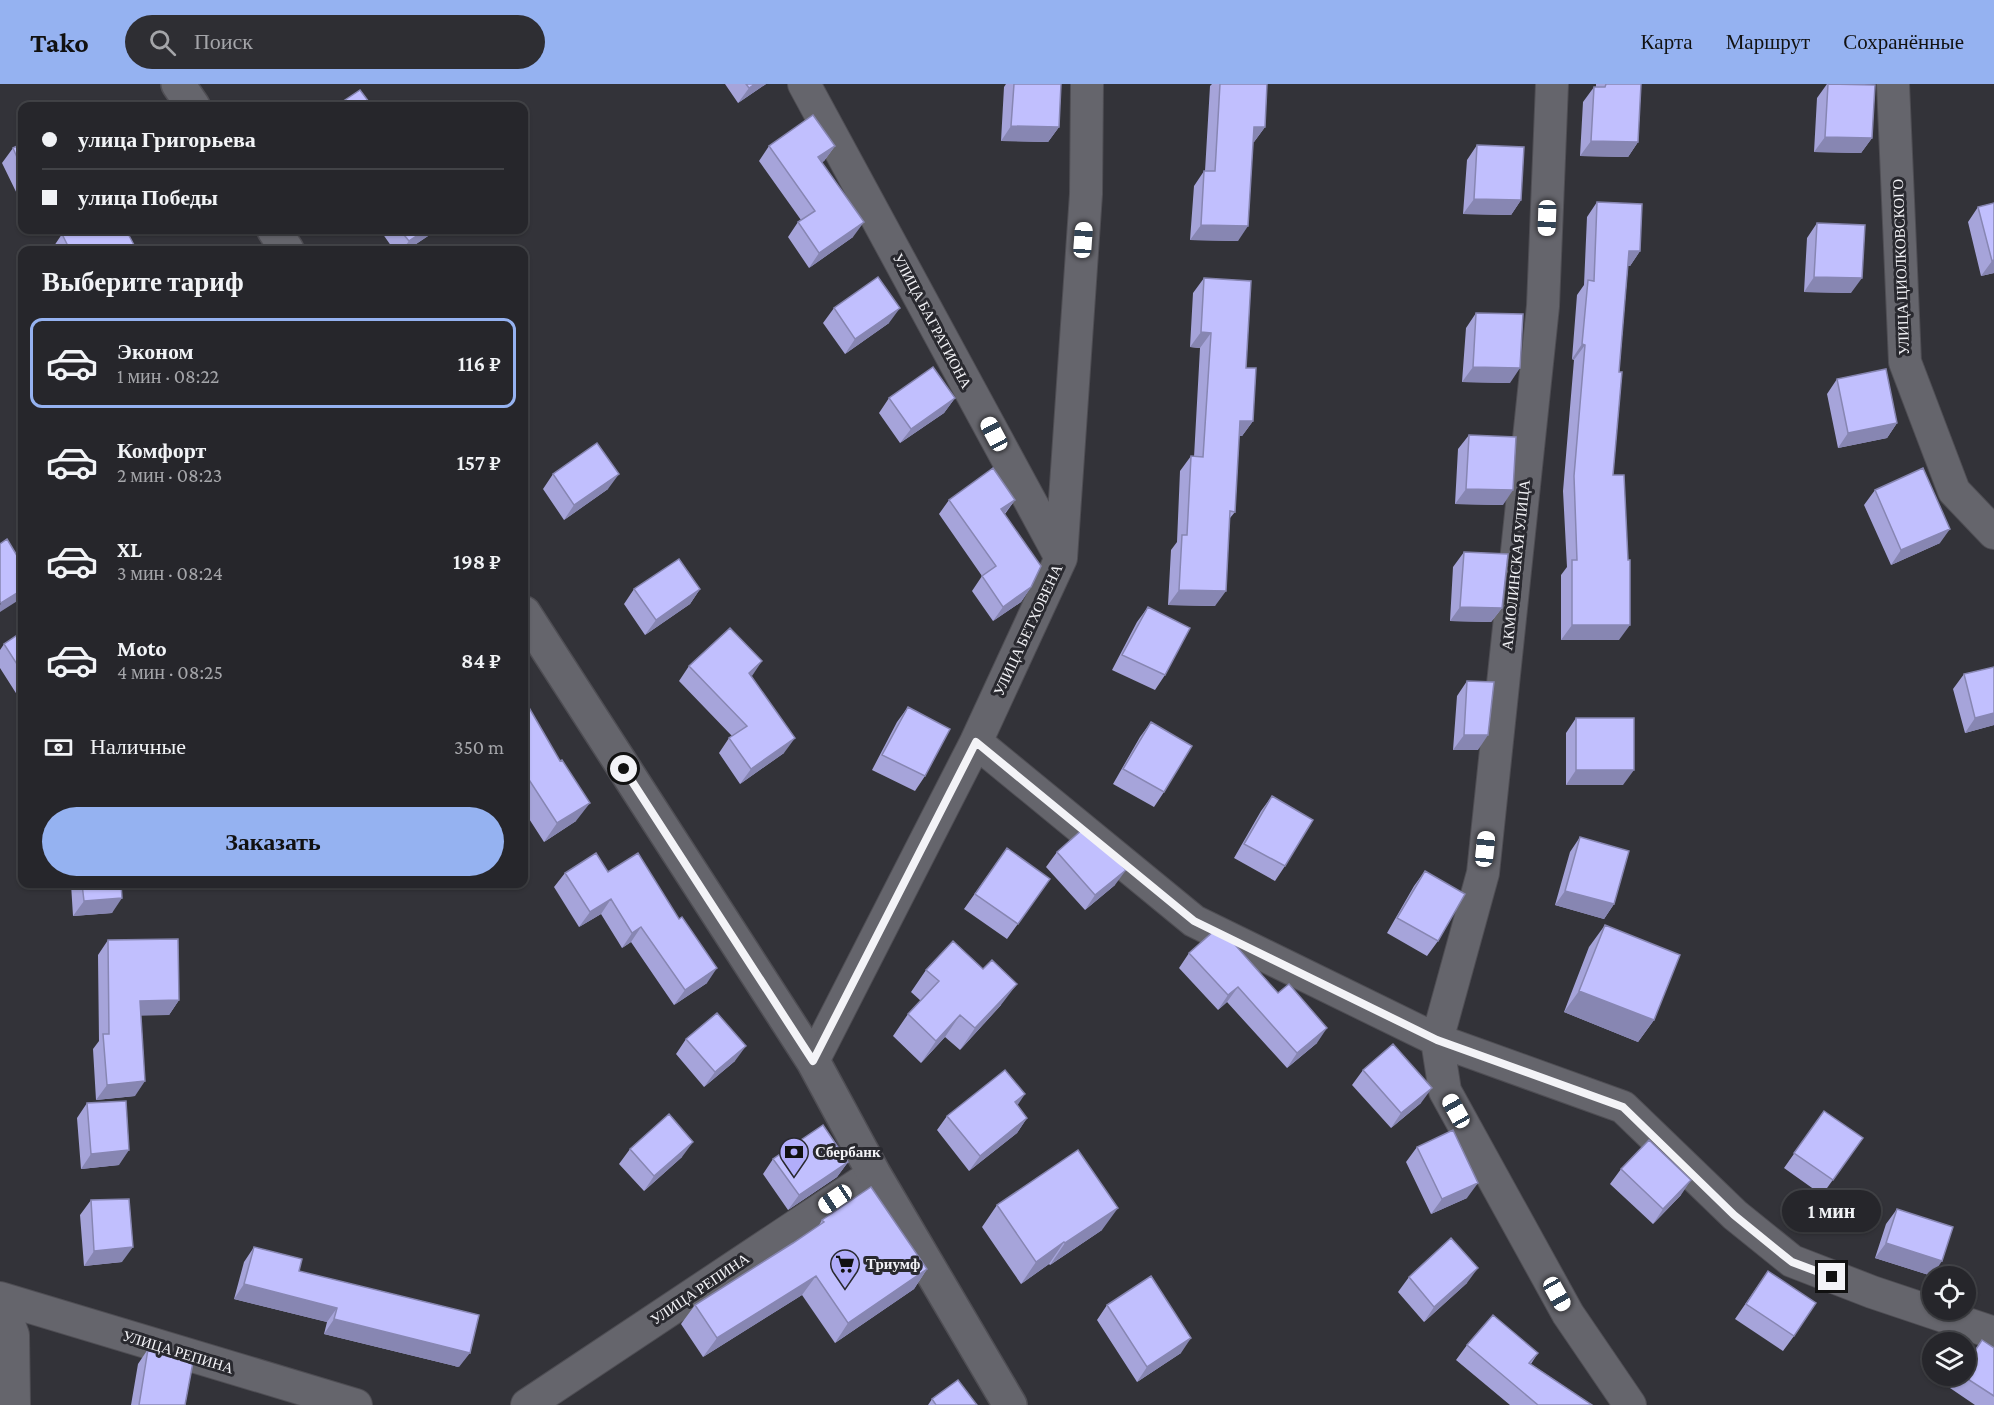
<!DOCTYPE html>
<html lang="ru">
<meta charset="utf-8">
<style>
:root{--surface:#26262b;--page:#2e2e33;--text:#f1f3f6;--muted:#a4a5a9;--line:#424347;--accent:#95b2f1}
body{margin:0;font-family:"Crimson Pro",serif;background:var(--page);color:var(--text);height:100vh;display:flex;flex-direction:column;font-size:22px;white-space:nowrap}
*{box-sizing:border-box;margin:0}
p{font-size:20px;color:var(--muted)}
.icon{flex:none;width:33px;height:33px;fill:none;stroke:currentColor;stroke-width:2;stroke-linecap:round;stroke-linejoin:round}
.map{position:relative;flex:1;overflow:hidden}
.sheet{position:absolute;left:18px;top:162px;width:510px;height:642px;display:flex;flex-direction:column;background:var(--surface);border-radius:12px;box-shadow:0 2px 4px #0004,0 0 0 2px var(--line)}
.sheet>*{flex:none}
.hud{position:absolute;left:18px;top:18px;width:510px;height:132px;border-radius:12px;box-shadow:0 2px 4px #0004,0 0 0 2px var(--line);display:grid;align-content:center;height:132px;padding:0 24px;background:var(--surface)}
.buttons{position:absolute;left:1922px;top:1182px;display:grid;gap:12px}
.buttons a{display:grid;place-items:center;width:54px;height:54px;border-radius:50%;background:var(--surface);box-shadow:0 2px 4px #0004,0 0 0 2px var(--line);font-size:30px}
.end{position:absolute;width:27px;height:27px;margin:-14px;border:8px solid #f3f3f7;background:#111;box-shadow:0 0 0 3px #111}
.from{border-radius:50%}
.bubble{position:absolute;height:42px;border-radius:21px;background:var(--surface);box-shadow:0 2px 4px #0004,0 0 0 2px var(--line);font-size:20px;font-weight:600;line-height:42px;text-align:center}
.car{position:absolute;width:18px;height:36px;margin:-18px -9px;border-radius:8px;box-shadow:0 0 4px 2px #0007;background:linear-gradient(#fff 24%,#345 0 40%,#fff 0 76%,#345 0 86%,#fff 0)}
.hud b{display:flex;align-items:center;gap:21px;height:57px;font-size:22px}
.hud b+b{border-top:2px solid var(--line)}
.hud i{width:15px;height:15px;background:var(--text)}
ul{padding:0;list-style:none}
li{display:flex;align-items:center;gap:18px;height:90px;margin:0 12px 9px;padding:0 12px;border:3px solid transparent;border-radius:12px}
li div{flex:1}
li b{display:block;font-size:22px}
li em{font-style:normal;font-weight:600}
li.active{border-color:var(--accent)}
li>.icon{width:54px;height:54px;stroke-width:1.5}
h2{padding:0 24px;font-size:27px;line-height:72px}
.pay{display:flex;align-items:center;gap:15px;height:66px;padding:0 24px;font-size:22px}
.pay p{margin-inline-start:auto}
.button{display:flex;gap:12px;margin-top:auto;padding:12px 24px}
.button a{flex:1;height:69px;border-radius:36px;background:var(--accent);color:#111;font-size:24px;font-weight:600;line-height:69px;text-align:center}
header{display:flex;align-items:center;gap:36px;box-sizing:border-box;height:84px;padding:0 30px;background:var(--accent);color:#111}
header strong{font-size:28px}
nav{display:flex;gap:33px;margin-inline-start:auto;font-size:21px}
.search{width:420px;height:54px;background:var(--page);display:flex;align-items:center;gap:15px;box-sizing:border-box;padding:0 21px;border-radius:33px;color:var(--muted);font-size:22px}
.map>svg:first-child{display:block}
</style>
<header>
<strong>Tako</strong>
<div class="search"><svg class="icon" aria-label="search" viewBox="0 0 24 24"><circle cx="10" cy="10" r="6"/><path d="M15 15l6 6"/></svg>Поиск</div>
<nav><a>Карта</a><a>Маршрут</a><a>Сохранённые</a></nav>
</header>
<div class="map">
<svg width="1994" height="1321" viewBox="0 0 1994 1321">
<rect width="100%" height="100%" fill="#333339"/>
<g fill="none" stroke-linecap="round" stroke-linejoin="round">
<g stroke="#4f4e54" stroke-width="34">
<path id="street" d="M804,0L1061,474
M1552,0L1543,222L1483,789L1437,956L1445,1007L1568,1230L1630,1321
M1893,0L1905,278L1954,407L1994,449
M976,658L1194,837L1437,956L1623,1023L1735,1131L1792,1177L1872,1208L1994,1249
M813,977L976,658L1061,474L1086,110L1087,0
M0,1214L356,1321
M0,1216L13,1251L14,1321
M527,1321L874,1090"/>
</g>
<g stroke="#4f4e54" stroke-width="36">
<path id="secondary" d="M178,0L193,22
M274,146L287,166
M524,529L813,977L874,1090L1010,1321"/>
</g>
<use href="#street" stroke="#65656c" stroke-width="32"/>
<use href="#secondary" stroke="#65656c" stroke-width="33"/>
</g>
<path fill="#a6a4da" d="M725,0H766L738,19Z
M1006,0H1061L1059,43L1048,58L1001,57L1004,3Z
M1212,0H1267L1265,43L1254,58H1253L1238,157L1190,156L1194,102L1204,87H1205L1210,2Z
M1596,0H1641L1638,58L1628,73L1580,72L1583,18L1594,3H1596Z
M1827,0H1851L1872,54L1861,69L1814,68L1817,14Z
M22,60V115L20,116L2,79L13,64Z
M1477,61L1521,116L1511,131L1463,130L1467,76Z
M769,62H835L824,77L822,78L853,153L809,184L788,153L798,138L801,136L759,77Z
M1597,118L1640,167L1630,182H1628L1619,288L1613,391L1619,556H1561V491L1567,483L1563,407L1574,276L1572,275L1577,211L1584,201L1587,133Z
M1994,119V189L1981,192L1968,138L1978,123Z
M1817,139L1851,209L1804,208L1807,154Z
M380,146H437L407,166H394Z
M62,150L129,166H52V165Z
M1204,194L1246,284L1253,337L1242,352H1239L1235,428L1230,434L1215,522L1168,521L1171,466L1177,458L1180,387L1191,372L1194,373L1200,264L1190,263L1193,209Z
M834,224L889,239L845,270L823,239Z
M1476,229L1510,299L1462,298L1466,244Z
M1837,295L1897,339L1887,354L1838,364L1827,310Z
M889,314H955L944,329L900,359L879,329Z
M1469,351L1503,421L1455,420L1458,365Z
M553,390L608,405L564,436L543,405Z
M1875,406L1940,459L1891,481L1864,421Z
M949,416H1015L1005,430L1031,503L1021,518L993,537L972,507L982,492L939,430Z
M1464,468L1502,524L1491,538L1450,537L1453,483Z
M634,505H700L690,520L645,551L624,520Z
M1148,523L1165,591L1155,606L1112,586L1137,538Z
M22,548V616L21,617L0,584V566L4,560Z
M689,582L751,592L784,669L740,700L719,669L729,654L732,652L679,597Z
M1964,590L1994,641L1965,649L1953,605Z
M1467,597L1478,666H1453L1457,612Z
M524,615L560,677L576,737L544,758L524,727Z
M908,623L925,692L915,707L872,686L897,638Z
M1576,634L1623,701H1566V649Z
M1151,638L1164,708L1154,723L1113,700L1140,653Z
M1272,712L1285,782L1275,797L1234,774L1261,727Z
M1580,753L1614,820L1604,835L1555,821L1570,768Z
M1007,764L1050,795L1007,855L964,825Z
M1057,768L1115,801L1085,826L1046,783Z
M1425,787L1438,857L1427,872L1387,849L1414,802Z
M608,788L707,899L674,921L631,858L622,864L601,830L579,843L554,803L565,789Z
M71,800H121L112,829L73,832Z
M1605,841L1654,936L1638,958L1564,928L1589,863Z
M108,856L179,916L169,931H141L135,1012L96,1016L93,965L99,957L98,871Z
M1189,869L1317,959L1287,984L1227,918L1218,926L1179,884Z
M926,886L1001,921L960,966L945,953L921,979L893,952L908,930L921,917L911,908Z
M686,955L735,977L704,1003L676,970Z
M1363,986L1421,1019L1391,1044L1352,1001Z
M87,1019L119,1081L81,1085L77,1034Z
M1824,1027L1863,1054L1822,1111L1784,1084Z
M947,1032L1027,1034L1017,1049L969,1087L937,1046Z
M1417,1063L1467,1114L1431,1130L1406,1078Z
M630,1065L682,1073L644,1107L619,1080Z
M773,1075L848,1078L837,1093L788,1126L763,1090Z
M1621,1085L1681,1111L1653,1140L1610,1100Z
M91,1116L122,1178L84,1182L80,1131Z
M997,1121L1102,1146L1050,1181L1049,1180L1021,1200L982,1143Z
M1897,1125L1932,1192L1875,1174L1886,1140Z
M822,1136L927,1185L914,1205L835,1259L802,1211L703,1273L681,1240L695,1221L793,1159L818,1143Z
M254,1163L459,1283L324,1250L327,1238L234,1215L244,1178Z
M1768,1187L1794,1252L1783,1267L1735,1235Z
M1409,1193L1467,1199L1424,1238L1398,1208Z
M1107,1221L1181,1269L1137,1298L1097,1236Z
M1982,1256L1994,1264V1321H1975L1950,1304L1958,1292H1965V1281Z
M1467,1261L1538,1269L1531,1280L1592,1321H1510L1456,1276Z
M148,1265L185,1321H131L138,1280Z
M932,1315L977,1321H928Z"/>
<path fill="#8786b2" d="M755,0H766L738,19L749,4Z
M1011,42L1059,43L1048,58L1001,57Z
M1254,43H1265L1254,58H1244Z
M1825,53L1872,54L1861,69L1814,68Z
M1591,57L1638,58L1628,73L1580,72Z
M835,62L824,77L808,88L818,73Z
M1474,115L1521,116L1511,131L1463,130Z
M864,138L853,153L809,184L819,169Z
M1201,141L1248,142L1238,157L1190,156Z
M426,146H437L407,166H402L409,157Z
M134,161L129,166H121Z
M1629,167H1640L1630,182H1619Z
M1994,176V189L1981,192L1992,177Z
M1814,193L1862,194L1851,209L1804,208Z
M900,224L889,239L845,270L855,255Z
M1201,248L1211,249L1200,264L1190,263Z
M1582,260L1585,261L1574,276L1572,275Z
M1473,283L1520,284L1510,299L1462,298Z
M955,314L944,329L900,359L911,345Z
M1240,337H1253L1242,352H1230Z
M1897,339L1887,354L1838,364L1848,349Z
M619,390L608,405L564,436L574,421Z
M1466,405L1513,406L1503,421L1455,420Z
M1015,416L1004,430L1001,425Z
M1950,445L1940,459L1891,481L1901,466Z
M1031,503L1021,518L993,537L1003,523Z
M700,505L690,520L645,551L656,536Z
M22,506V514L0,528V521L1,519Z
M1179,506L1226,507L1215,522L1168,521Z
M1460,523L1502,524L1491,538L1450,537Z
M1572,541H1630L1619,556H1561Z
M762,577L752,592L749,589Z
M1994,629V641L1965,649L1975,634Z
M1464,651H1488L1478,666H1453Z
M795,654L784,669L740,700L751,685Z
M1576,686H1634L1623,701H1566Z
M590,719L576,737L544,758L557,739Z
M1126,786L1115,801L1085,826L1095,811Z
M1565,807L1614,820L1604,835L1555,821Z
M122,814L112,829L73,832L84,817Z
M611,815L601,830L579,843L590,828Z
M641,843L631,858L622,864L632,849Z
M717,884L707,899L674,921L685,906Z
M1017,900L1001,921L960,966L975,944Z
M1238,903L1227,918L1218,926L1228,911Z
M1579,907L1654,936L1638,958L1564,928Z
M179,916L169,931L129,932L140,917Z
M960,931L945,953L921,979L936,957Z
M1327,944L1317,959L1287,984L1297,969Z
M746,962L735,977L704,1003L715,988Z
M145,997L135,1012L96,1016L107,1001Z
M1432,1004L1421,1019L1391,1044L1401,1029Z
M1025,1010L1015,1025V1018Z
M1027,1034L1017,1049L969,1087L980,1072Z
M693,1058L682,1073L644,1107L654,1092Z
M129,1066L119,1081L81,1085L91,1070Z
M848,1078L837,1093L788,1126L799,1111Z
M1691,1096L1681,1111L1653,1140L1663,1125Z
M1478,1099L1467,1114L1431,1130L1442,1115Z
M1118,1124L1102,1146L1050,1181L1065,1159Z
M1064,1158L1049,1180L1021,1200L1036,1178Z
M1886,1159L1942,1177L1932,1192L1875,1174Z
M133,1163L122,1178L84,1182L94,1167Z
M1478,1184L1467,1199L1424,1238L1434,1223Z
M927,1185L914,1205L835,1259L848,1239Z
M816,1192L802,1211L703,1273L717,1254Z
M244,1200L337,1224L327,1238L234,1215Z
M334,1235L470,1269L459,1283L324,1250Z
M1191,1254L1181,1269L1137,1298L1147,1283Z"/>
<path fill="#c1bffe" stroke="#8786b2" stroke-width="1.5" d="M746,0H755L749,4Z
M1014,0H1061L1059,43L1011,42Z
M1220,0H1267L1265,43H1254L1248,142L1201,141L1204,87H1215Z
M1606,0H1641L1638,58L1591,57L1594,3H1605Z
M1828,0L1875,1L1872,54L1825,53Z
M360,6L372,22H336Z
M813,31L835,62L818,73L864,138L819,169L798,138L815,127L769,62Z
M22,60V85L13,64Z
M1477,61L1524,63L1521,116L1474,115Z
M1597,118L1642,120L1640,167H1629L1619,288H1622L1613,391H1624L1628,476H1630V541H1572V476H1577L1574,392L1585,261L1582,260L1588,196L1594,197Z
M1994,119V176L1992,177L1978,123Z
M1817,139L1865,141L1862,194L1814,193Z
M72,146H126L134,161L121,166H70L62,150Z
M400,146H426L409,157Z
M878,193L900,224L855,255L834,224Z
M1204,194L1251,197L1246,284H1256L1253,337H1240L1235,428L1230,427L1226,507L1179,506L1182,451H1187L1191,372L1203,373L1211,249L1201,248Z
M1476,229L1523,230L1520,284L1473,283Z
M524,241L529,248L524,252Z
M933,283L955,314L911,345L889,314Z
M1886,285L1897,339L1848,349L1837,295Z
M1469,351L1516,353L1513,406L1466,405Z
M597,359L619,390L574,421L553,390Z
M993,384L1015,416L1001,425L1041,482L1031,503L1003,523L982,492L996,482L949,416Z
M1923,384L1950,445L1901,466L1875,406Z
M7,455L22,480V506L1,519L0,517V460Z
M1464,468L1508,470L1502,524L1460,523Z
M679,475L700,505L656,536L634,505Z
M1148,523L1190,544L1165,591L1122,571Z
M730,544L762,577L749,589L795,654L751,685L729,654L747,642L689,582Z
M22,548V588L4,560Z
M1994,583V629L1975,634L1964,590Z
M1467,597L1494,598L1488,651H1464Z
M524,615L560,677L562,676L590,719L557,739L524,688Z
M908,623L950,645L925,692L882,671Z
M1576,634H1634V686H1576Z
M1151,638L1192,662L1164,708L1123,685Z
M1272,712L1313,736L1285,782L1244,760Z
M1083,745L1108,767L1126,786L1095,811L1057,768Z
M1580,753L1629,767L1614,820L1565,807Z
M1007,764L1050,795L1018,840L975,810Z
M596,769L608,788L638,769L679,835L682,833L717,884L685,906L641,843L632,849L611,815L590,828L565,789Z
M1425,787L1465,810L1438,857L1397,834Z
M82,800H121L122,814L84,817Z
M1605,841L1680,871L1654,936L1579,907Z
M1214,847L1229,854L1278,909L1289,900L1327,944L1297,969L1238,903L1228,911L1189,869Z
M178,855L179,916L140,917L145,997L107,1001L103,950H109L108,856Z
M953,857L983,885L992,876L1017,900L975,944L960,931L936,957L908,930L939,897L926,886Z
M717,929L746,962L715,988L686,955Z
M1393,960L1432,1004L1401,1029L1363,986Z
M1005,986L1025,1010L1015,1018L1027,1034L980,1072L947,1032Z
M126,1017L129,1066L91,1070L87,1019Z
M1824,1027L1863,1054L1833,1096L1794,1069Z
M669,1030L693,1058L654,1092L630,1065Z
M823,1041L848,1078L799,1111L773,1075Z
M1453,1046L1478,1099L1442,1115L1417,1063Z
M1649,1056L1691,1096L1663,1125L1621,1085Z
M1078,1066L1118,1124L1065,1159L1064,1158L1036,1178L997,1121Z
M871,1103L927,1185L848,1239L816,1192L717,1254L695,1221L793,1159L824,1138L822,1136Z
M129,1115L133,1163L94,1167L91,1116Z
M1897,1125L1953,1143L1942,1177L1886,1159Z
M1451,1154L1478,1184L1434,1223L1409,1193Z
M254,1163L302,1175L299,1187L479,1231L470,1269L334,1235L337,1224L244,1200Z
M1768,1187L1816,1219L1794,1252L1746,1220Z
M1151,1192L1191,1254L1147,1283L1107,1221Z
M1493,1231L1538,1269L1529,1279L1592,1321H1538L1467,1261Z
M1982,1256L1994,1264V1312L1963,1292H1965V1282Z
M148,1265L194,1273L185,1321H139Z
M958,1296L977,1321H936L932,1315Z"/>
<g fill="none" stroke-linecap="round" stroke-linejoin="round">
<path stroke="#f3f3f7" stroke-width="8" d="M624,685L813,977L976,658L1194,837L1437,956L1623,1023L1734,1131L1777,1166L1792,1178L1832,1193"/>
</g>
<defs>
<g id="bank-pin" transform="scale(1.5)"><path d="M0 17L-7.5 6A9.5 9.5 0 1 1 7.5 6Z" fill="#b1adfa" stroke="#29292f"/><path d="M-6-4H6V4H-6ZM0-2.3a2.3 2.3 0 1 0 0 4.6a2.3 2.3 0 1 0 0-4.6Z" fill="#111"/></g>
<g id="supermarket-pin" transform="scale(1.5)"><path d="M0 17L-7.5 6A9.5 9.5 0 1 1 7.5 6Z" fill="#b1adfa" stroke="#29292f"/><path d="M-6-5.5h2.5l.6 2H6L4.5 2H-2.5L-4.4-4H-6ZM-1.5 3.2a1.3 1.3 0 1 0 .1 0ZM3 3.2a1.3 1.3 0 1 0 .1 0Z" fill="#111"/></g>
</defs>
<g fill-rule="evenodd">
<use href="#bank-pin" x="794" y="1068"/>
<use href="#supermarket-pin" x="845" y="1180"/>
</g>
<g text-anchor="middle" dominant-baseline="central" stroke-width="6" stroke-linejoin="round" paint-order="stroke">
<g font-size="15" fill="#f3f3f7" stroke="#29292f">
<text transform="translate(1901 183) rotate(-92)">УЛИЦА ЦИОЛКОВСКОГО</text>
<text transform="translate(932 237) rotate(62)">УЛИЦА БАГРАТИОНА</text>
<text transform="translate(1516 481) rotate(-84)">АКМОЛИНСКАЯ УЛИЦА</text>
<text transform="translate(1028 546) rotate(-65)">УЛИЦА БЕТХОВЕНА</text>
<text transform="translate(700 1205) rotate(-34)">УЛИЦА РЕПИНА</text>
<text transform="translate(178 1268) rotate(17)">УЛИЦА РЕПИНА</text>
</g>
<g font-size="15" font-weight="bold" fill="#f3f3f7" stroke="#29292f" text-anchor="start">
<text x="815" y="1068">Сбербанк</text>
<text x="866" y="1180">Триумф</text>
</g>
</g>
</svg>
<div class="buttons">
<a><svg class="icon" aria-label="locate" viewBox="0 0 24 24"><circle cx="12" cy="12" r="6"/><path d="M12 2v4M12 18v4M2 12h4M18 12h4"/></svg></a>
<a><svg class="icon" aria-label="layers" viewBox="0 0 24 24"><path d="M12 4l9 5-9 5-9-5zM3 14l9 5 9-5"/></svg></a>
</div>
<i class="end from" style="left:624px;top:685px"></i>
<i class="end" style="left:1832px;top:1193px"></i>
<div class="bubble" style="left:1782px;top:1106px;width:99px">1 мин</div>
<i class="car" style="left:1547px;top:134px;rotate:182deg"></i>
<i class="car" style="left:1083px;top:156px;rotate:4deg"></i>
<i class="car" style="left:994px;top:350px;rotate:332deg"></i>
<i class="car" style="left:1485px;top:765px;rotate:6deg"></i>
<i class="car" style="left:1456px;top:1027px;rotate:331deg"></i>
<i class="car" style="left:835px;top:1115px;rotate:236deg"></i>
<i class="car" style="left:1557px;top:1210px;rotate:151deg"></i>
<div class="hud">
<b><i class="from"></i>улица Григорьева</b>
<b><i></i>улица Победы</b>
</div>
<section class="sheet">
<h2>Выберите тариф</h2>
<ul>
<li class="active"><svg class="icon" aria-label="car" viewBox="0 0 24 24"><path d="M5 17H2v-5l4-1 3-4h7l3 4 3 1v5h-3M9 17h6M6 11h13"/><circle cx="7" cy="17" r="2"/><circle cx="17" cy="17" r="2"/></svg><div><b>Эконом</b><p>1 мин · 08:22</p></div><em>116 ₽</em></li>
<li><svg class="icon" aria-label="car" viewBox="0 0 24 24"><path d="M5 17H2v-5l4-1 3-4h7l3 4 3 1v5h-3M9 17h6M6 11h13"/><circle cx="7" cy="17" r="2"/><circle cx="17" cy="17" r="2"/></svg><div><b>Комфорт</b><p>2 мин · 08:23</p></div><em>157 ₽</em></li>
<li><svg class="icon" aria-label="car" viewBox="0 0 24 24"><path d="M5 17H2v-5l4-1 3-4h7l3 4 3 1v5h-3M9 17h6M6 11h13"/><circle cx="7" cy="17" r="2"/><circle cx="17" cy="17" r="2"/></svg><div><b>XL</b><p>3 мин · 08:24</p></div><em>198 ₽</em></li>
<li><svg class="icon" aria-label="car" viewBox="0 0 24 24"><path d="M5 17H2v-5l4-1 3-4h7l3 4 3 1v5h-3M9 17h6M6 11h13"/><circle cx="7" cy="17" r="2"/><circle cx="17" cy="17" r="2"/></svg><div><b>Moto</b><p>4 мин · 08:25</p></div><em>84 ₽</em></li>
</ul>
<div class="pay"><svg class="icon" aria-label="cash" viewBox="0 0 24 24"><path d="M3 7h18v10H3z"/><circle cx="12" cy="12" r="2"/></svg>Наличные<p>350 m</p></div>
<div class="button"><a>Заказать</a></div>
</section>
</div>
